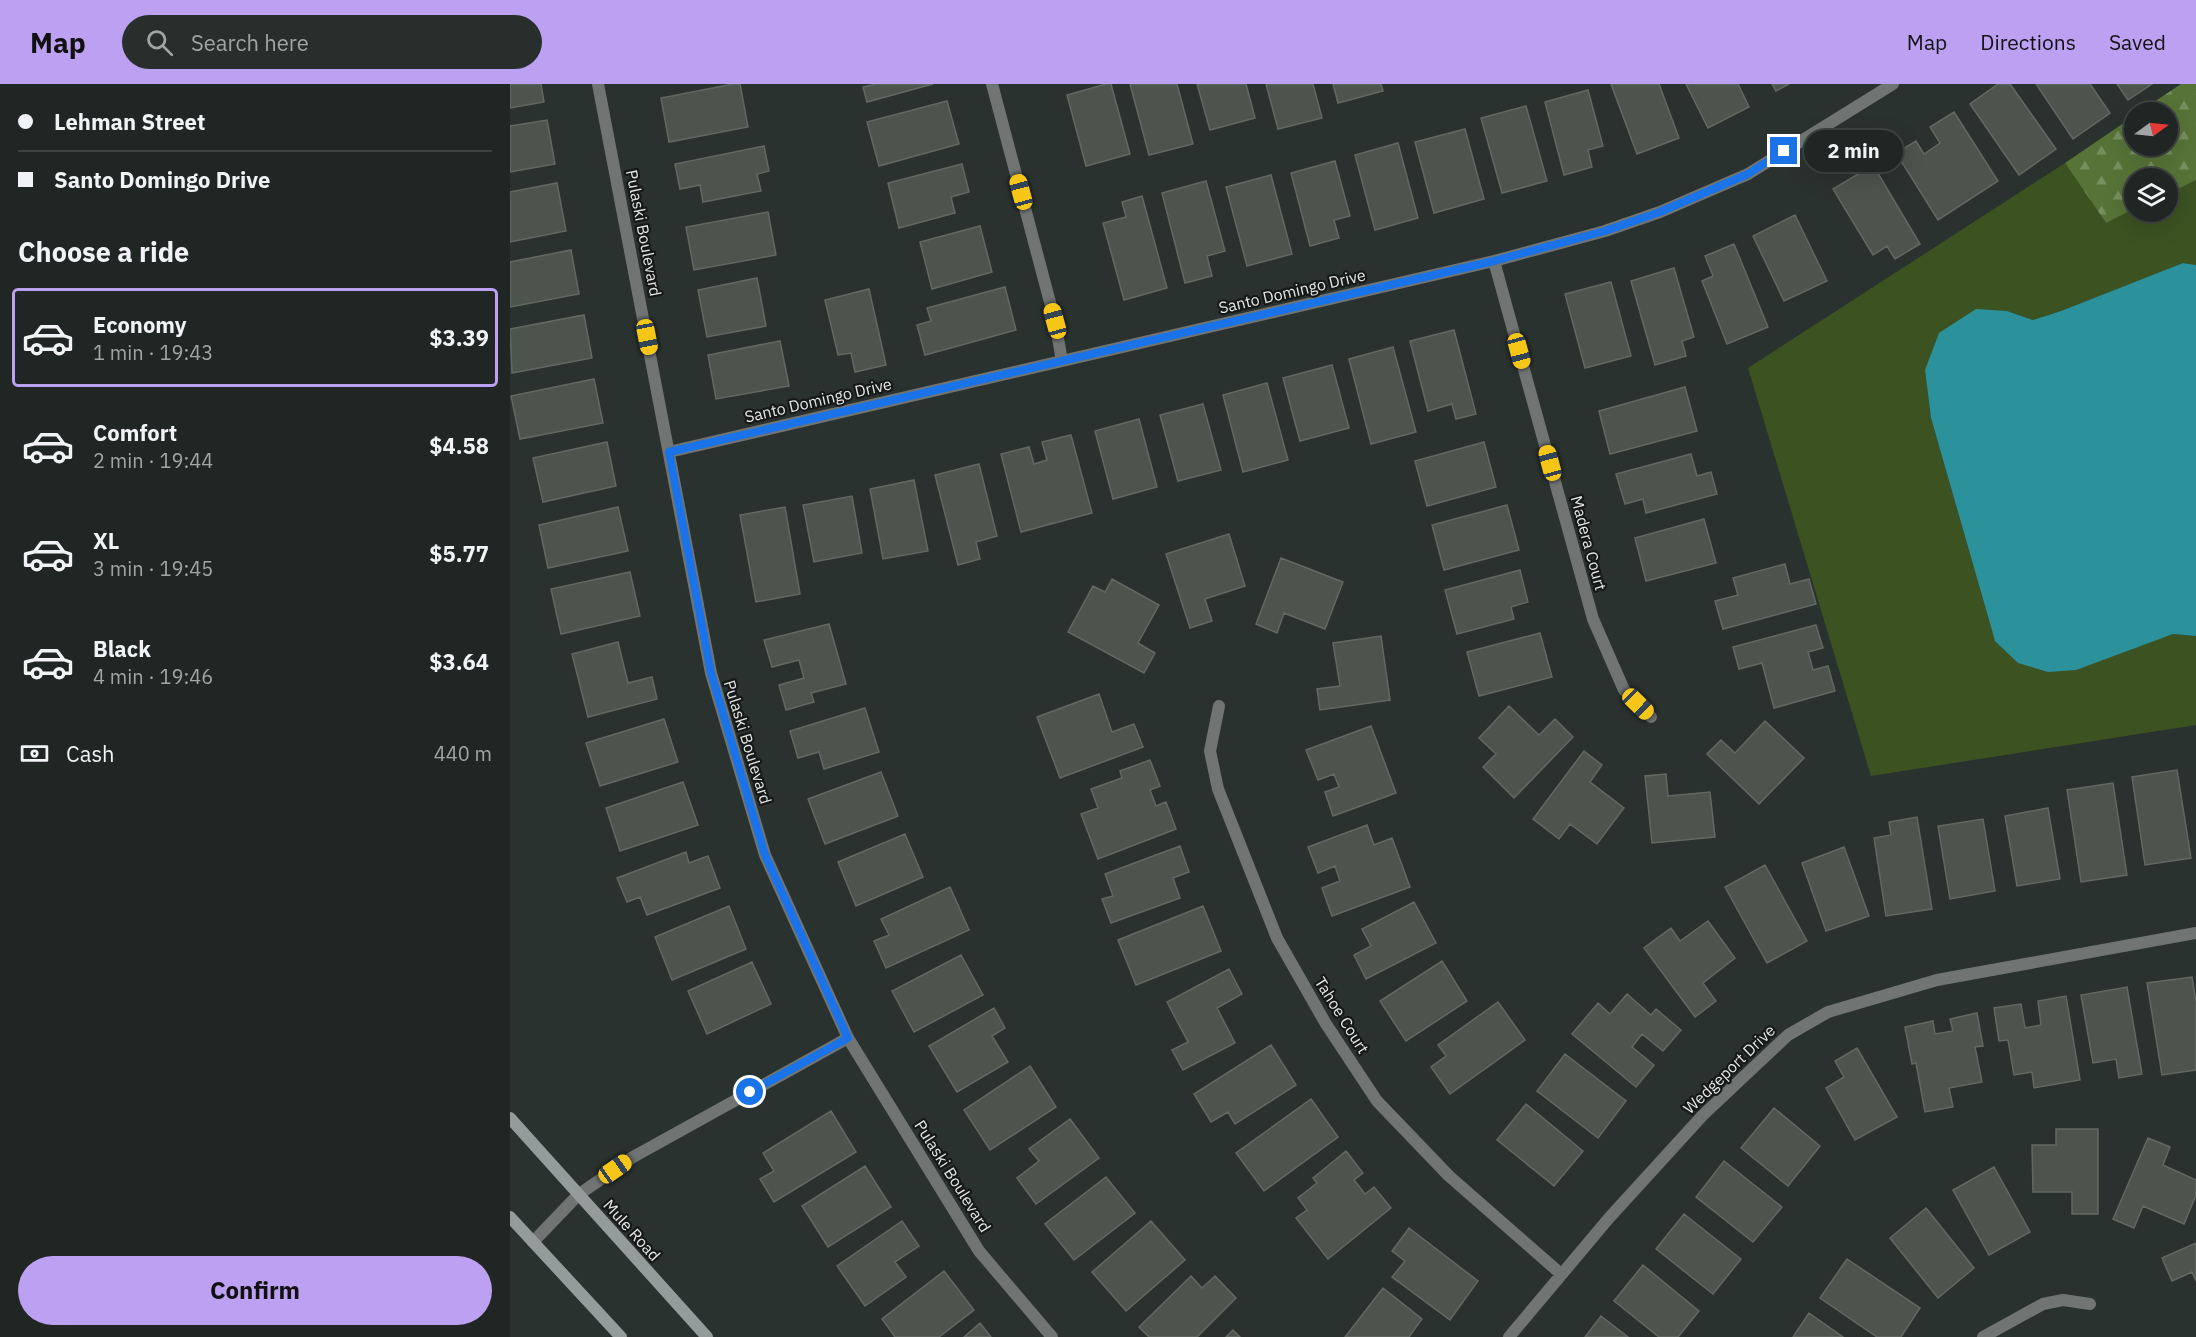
<!DOCTYPE html>
<meta charset="utf-8">
<style>
:root{--surface:#202623;--page:#282e2b;--text:#f1f3f6;--muted:#a2a5a6;--line:#3d4341;--accent:#bca0f2}
body{margin:0;font-family:"IBM Plex Sans",sans-serif;background:var(--page);color:var(--text);height:100vh;display:flex;flex-direction:column;font-size:22px;white-space:nowrap}
*{box-sizing:border-box;margin:0}
p{font-size:20px;color:var(--muted)}
.icon{flex:none;width:33px;height:33px;fill:none;stroke:currentColor;stroke-width:2;stroke-linecap:round;stroke-linejoin:round}
.map{position:relative;flex:1;overflow:hidden}
.sheet{display:flex;flex-direction:column;background:var(--surface);width:510px}
.sheet>*{flex:none}
.hud{display:grid;align-content:center;height:132px;padding:0 18px;background:var(--surface)}
.needle{width:39px;rotate:75deg}
.tools{position:absolute;left:1614px;top:18px;display:grid;gap:12px}
.tools a{display:grid;place-items:center;width:54px;height:54px;border-radius:50%;background:var(--surface);box-shadow:0 6px 24px #0002,0 0 0 2px var(--line);font-size:30px}
.end{position:absolute;width:27px;height:27px;margin:-14px;border:8px solid #1a73e8;background:#fff;box-shadow:0 0 0 3px #fff}
.from{border-radius:50%}
.bubble{position:absolute;height:42px;border-radius:21px;background:var(--surface);box-shadow:0 6px 24px #0002,0 0 0 2px var(--line);font-size:20px;font-weight:800;line-height:42px;text-align:center}
.car{position:absolute;width:18px;height:36px;margin:-18px -9px;border-radius:8px;box-shadow:0 0 4px 2px #0007;background:linear-gradient(#f5c518 24%,#345 0 40%,#f5c518 0 76%,#345 0 86%,#f5c518 0)}
.hud b{display:flex;align-items:center;gap:21px;height:57px;font-size:22px}
.hud b+b{border-top:2px solid var(--line)}
.hud i{width:15px;height:15px;background:var(--text)}
ul{padding:0;list-style:none}
li{display:flex;align-items:center;gap:18px;height:99px;margin:0 12px 9px;padding:0 6px;border:3px solid transparent;border-radius:6px}
li div{flex:1}
li b{display:block;font-size:22px}
li em{font-style:normal;font-weight:800}
li.selected{border-color:var(--accent)}
li>.icon{width:54px;height:54px;stroke-width:1.5}
h2{padding:0 18px;font-size:27px;line-height:72px}
.pay{display:flex;align-items:center;gap:15px;height:66px;padding:0 18px;font-size:22px}
.pay p{margin-inline-start:auto}
.action{display:flex;gap:12px;margin-top:auto;padding:12px 18px}
.action a{flex:1;height:69px;border-radius:36px;background:var(--accent);color:#111;font-size:24px;font-weight:800;line-height:69px;text-align:center}
header{display:flex;align-items:center;gap:36px;box-sizing:border-box;height:84px;padding:0 30px;background:var(--accent);color:#111}
header strong{font-size:28px}
nav{display:flex;gap:33px;margin-inline-start:auto;font-size:21px}
.search{width:420px;height:54px;background:var(--page);display:flex;align-items:center;gap:15px;box-sizing:border-box;padding:0 21px;border-radius:33px;color:var(--muted);font-size:22px}
main{display:flex;flex:1;min-height:0}
.map>svg:first-child{display:block}
</style>
<header>
<strong>Map</strong>
<div class="search"><svg class="icon" aria-label="search" viewBox="0 0 24 24"><circle cx="10" cy="10" r="6"/><path d="M15 15l6 6"/></svg>Search here</div>
<nav><a>Map</a><a>Directions</a><a>Saved</a></nav>
</header>
<main>
<section class="sheet">
<div class="hud">
<b><i class="from"></i>Lehman Street</b>
<b><i></i>Santo Domingo Drive</b>
</div>
<h2>Choose a ride</h2>
<ul>
<li class="selected"><svg class="icon" aria-label="car" viewBox="0 0 24 24"><path d="M5 17H2v-5l4-1 3-4h7l3 4 3 1v5h-3M9 17h6M6 11h13"/><circle cx="7" cy="17" r="2"/><circle cx="17" cy="17" r="2"/></svg><div><b>Economy</b><p>1 min · 19:43</p></div><em>$3.39</em></li>
<li><svg class="icon" aria-label="car" viewBox="0 0 24 24"><path d="M5 17H2v-5l4-1 3-4h7l3 4 3 1v5h-3M9 17h6M6 11h13"/><circle cx="7" cy="17" r="2"/><circle cx="17" cy="17" r="2"/></svg><div><b>Comfort</b><p>2 min · 19:44</p></div><em>$4.58</em></li>
<li><svg class="icon" aria-label="car" viewBox="0 0 24 24"><path d="M5 17H2v-5l4-1 3-4h7l3 4 3 1v5h-3M9 17h6M6 11h13"/><circle cx="7" cy="17" r="2"/><circle cx="17" cy="17" r="2"/></svg><div><b>XL</b><p>3 min · 19:45</p></div><em>$5.77</em></li>
<li><svg class="icon" aria-label="car" viewBox="0 0 24 24"><path d="M5 17H2v-5l4-1 3-4h7l3 4 3 1v5h-3M9 17h6M6 11h13"/><circle cx="7" cy="17" r="2"/><circle cx="17" cy="17" r="2"/></svg><div><b>Black</b><p>4 min · 19:46</p></div><em>$3.64</em></li>
</ul>
<div class="pay"><svg class="icon" aria-label="cash" viewBox="0 0 24 24"><path d="M3 7h18v10H3z"/><circle cx="12" cy="12" r="2"/></svg>Cash<p>440 m</p></div>
<div class="action"><a>Confirm</a></div>
</section>
<div class="map">
<svg width="1686" height="1253" viewBox="0 0 1686 1253">
<defs>
<pattern id="forest-firs" width="22" height="20" patternUnits="userSpaceOnUse" patternTransform="scale(1.5)"><rect width="22" height="20" fill="#577337"/><path d="M5 1l3.5 6h-7zM16 11l3.5 6h-7z" fill="#778e5e"/></pattern>
</defs>
<rect width="100%" height="100%" fill="#2a322f"/>
<path fill="#3c5221" d="M1555,79L1596,139L1624,125V128H1658V110L1686,96V181L1673,179L1551,227L1523,236L1497,227L1415,286L1421,334L1485,557L1618,566L1663,550L1686,552V641L1361,692L1238,284Z"/>
<path fill="url(#forest-firs)" d="M1671,0H1686V96L1658,110V94H1624V125L1596,139L1555,79L1624,32V62H1658V28H1629Z"/>
<path fill="#2b929c" d="M1673,179L1686,181V552L1663,550L1566,586L1538,588L1508,579L1485,557L1421,334L1415,286L1429,249L1466,225L1497,227L1523,236L1551,227Z"/>
<path fill="#4d544e" stroke="#626963" stroke-width="1.5" d="M0,0H31L34,18L0,24Z
M223,0H230L238,43L159,58L151,14Z
M366,0H423L357,18L353,3Z
M596,0H601L620,70L576,82L557,11Z
M620,0H667L683,60L639,71Z
M687,0H736L745,34L700,46Z
M756,0H803L812,34L768,45Z
M823,0H871L873,7L828,19Z
M1101,0H1149L1169,54L1127,70Z
M1176,0H1228L1239,23L1198,44Z
M1262,0H1279L1266,7Z
M1488,0H1500L1546,65L1509,91L1460,20Z
M1526,0H1580L1600,29L1563,55Z
M1607,0H1642L1618,16Z
M1078,6L1093,62L1078,66L1082,83L1054,91L1035,18Z
M437,17L449,60L369,82L357,38Z
M1016,22L1037,97L992,109L971,34Z
M1444,28L1488,97L1428,136L1386,69L1406,57L1414,70L1430,59L1420,43Z
M37,36L45,80L0,88V42Z
M955,45L974,115L924,129L905,58Z
M888,59L908,134L865,146L845,71Z
M254,62L259,87L247,90L251,107L193,118L190,101L170,105L165,80Z
M825,77L840,132L824,136L829,154L800,162L781,89Z
M452,80L459,108L441,113L445,129L389,144L378,99Z
M1363,81L1410,160L1385,175L1377,162L1363,171L1323,105Z
M761,91L782,170L737,182L716,103Z
M696,97L715,167L697,172L702,192L675,199L652,109Z
M47,99L56,147L0,158V108Z
M632,112L657,204L614,216L593,139L616,133L612,118Z
M258,128L266,171L184,186L176,143Z
M1285,131L1317,197L1274,217L1243,152Z
M470,142L482,188L422,205L410,158Z
M1224,160L1258,243L1217,260L1192,197L1203,192L1195,172Z
M61,166L69,210L0,223V178Z
M1164,184L1184,253L1172,257L1176,272L1145,281L1121,197Z
M247,194L256,242L197,253L188,206Z
M1101,198L1121,272L1075,284L1055,210Z
M495,203L506,246L415,271L407,241L421,237L417,224Z
M359,205L376,281L345,288L341,269L328,271L315,216Z
M74,231L82,274L2,289L0,245Z
M944,246L966,330L946,335L942,320L918,327L900,257Z
M270,257L279,302L206,315L198,271Z
M883,263L906,348L861,360L839,275Z
M822,281L839,344L790,357L773,294Z
M84,295L93,339L10,355L1,312Z
M757,299L778,376L733,388L713,311Z
M1175,303L1187,347L1100,370L1089,327Z
M693,320L711,386L668,397L650,331Z
M629,335L647,403L603,415L585,347Z
M561,351L582,429L511,448L491,370L519,363L524,380L537,376L532,358Z
M97,358L106,402L33,418L23,374Z
M974,358L986,403L917,422L905,377Z
M1181,370L1187,392L1201,388L1207,410L1136,429L1133,415L1115,420L1106,390Z
M469,380L487,452L466,458L470,475L448,481L425,391Z
M404,396L418,467L373,475L360,405Z
M342,412L352,469L304,478L293,421Z
M997,421L1009,466L934,486L922,441Z
M108,423L118,467L38,484L29,441Z
M275,423L290,510L246,518L230,431Z
M1194,435L1206,479L1136,497L1125,454Z
M719,450L735,502L695,515L702,537L680,544L656,470Z
M771,474L833,498L815,545L774,529L767,549L746,540Z
M1275,480L1280,500L1299,495L1306,520L1213,545L1205,517L1228,511L1223,494Z
M1010,486L1018,518L1001,523L1004,535L947,550L935,506Z
M120,488L130,532L51,550L41,505Z
M602,495L649,521L628,559L645,569L634,589L558,548L583,502L595,508Z
M319,540L336,600L301,609L304,618L276,626L269,601L294,594L289,576L262,583L254,556Z
M1306,541L1313,564L1298,568L1303,586L1318,582L1325,607L1264,624L1252,579L1229,585L1223,563Z
M1030,549L1042,593L969,612L957,568Z
M871,552L880,616L810,626L807,605L830,602L823,559Z
M108,558L118,599L142,593L147,615L78,633L62,570Z
M589,610L602,648L624,640L633,663L550,694L527,633Z
M999,622L1029,651L1045,635L1063,653L1004,714L973,683L986,670L969,654Z
M355,624L369,668L314,685L309,668L288,674L280,647Z
M154,635L168,678L90,702L76,659Z
M1255,637L1294,674L1249,720L1197,670L1211,656L1225,669Z
M861,642L886,709L823,732L815,708L829,703L824,690L808,696L796,666Z
M1074,667L1092,681L1080,698L1114,724L1087,760L1060,740L1049,755L1023,735Z
M640,676L650,702L640,706L646,722L656,718L666,745L588,775L571,730L588,724L581,705L612,694L610,687Z
M1667,686L1681,774L1635,781L1622,693Z
M371,688L388,732L315,760L298,715Z
M1156,690L1158,712L1200,708L1205,753L1142,759L1135,692Z
M173,698L188,741L110,767L96,724Z
M1603,699L1617,791L1571,798L1557,706Z
M1538,724L1550,795L1507,802L1495,732Z
M1407,733L1422,825L1376,832L1364,754L1381,751L1379,738Z
M1473,735L1485,807L1440,815L1428,742Z
M857,741L864,761L882,754L900,803L822,832L812,804L830,797L825,782L808,789L798,763Z
M395,750L413,793L346,822L328,778Z
M670,762L679,788L663,794L670,814L601,839L592,815L603,812L595,790Z
M1334,763L1359,832L1316,847L1292,779Z
M176,768L179,779L198,772L210,804L137,831L130,813L117,818L107,794Z
M1255,781L1297,857L1257,879L1215,803Z
M440,803L459,846L376,884L364,857L379,851L371,835Z
M904,818L926,859L856,895L844,871L861,862L852,845Z
M219,822L236,865L162,896L145,853Z
M693,822L711,867L626,901L608,856Z
M1198,837L1225,874L1193,899L1206,917L1185,933L1134,864L1161,844L1170,857Z
M451,871L473,911L404,948L382,907Z
M932,877L957,917L896,957L870,917Z
M242,878L261,920L197,950L178,907Z
M719,885L732,910L707,924L725,959L673,986L662,966L678,958L657,918Z
M1682,893L1686,918V986L1652,991L1637,899Z
M1617,903L1632,990L1609,994L1606,975L1583,979L1571,911Z
M1117,910L1141,931L1146,925L1171,946L1153,967L1132,950L1122,963L1144,981L1126,1003L1062,950L1088,919L1100,930Z
M1556,912L1570,996L1524,1004L1522,988L1504,991L1498,956L1489,957L1484,924L1511,920L1515,944L1531,941L1528,917Z
M988,918L1015,956L940,1010L921,983L936,972L928,961Z
M484,924L495,944L482,952L498,978L447,1008L419,962Z
M1467,929L1473,962L1465,963L1472,998L1439,1004L1443,1023L1415,1028L1406,979L1402,980L1395,943L1423,937L1425,950L1443,947L1440,935Z
M761,961L786,1001L725,1040L718,1028L701,1038L684,1010Z
M1347,964L1387,1033L1345,1056L1316,1004L1334,993L1325,977Z
M1055,970L1116,1017L1088,1054L1027,1007Z
M520,982L546,1023L480,1066L454,1026Z
M801,1015L828,1053L754,1107L726,1069Z
M1016,1020L1073,1067L1044,1102L987,1056Z
M1264,1024L1310,1062L1278,1102L1231,1064Z
M321,1027L346,1068L264,1118L250,1095L264,1087L253,1069Z
M560,1035L589,1074L526,1120L507,1094L529,1077L519,1065Z
M1546,1045H1588V1130H1562V1108H1523L1522,1061H1546Z
M1638,1054L1660,1063L1653,1081L1686,1096V1111L1674,1140L1633,1122L1624,1144L1603,1135Z
M836,1067L853,1089L844,1096L855,1110L864,1103L881,1124L818,1175L786,1134L797,1126L788,1114L807,1099L803,1094Z
M1214,1077L1272,1123L1243,1158L1186,1113Z
M355,1082L381,1123L318,1163L292,1122Z
M1484,1083L1520,1148L1479,1171L1443,1106Z
M596,1093L625,1129L564,1176L535,1140Z
M1416,1124L1464,1184L1428,1214L1380,1154Z
M1174,1130L1231,1175L1203,1210L1146,1165Z
M392,1137L409,1162L385,1178L396,1193L355,1222L327,1182Z
M641,1137L675,1176L616,1227L582,1188Z
M899,1144L968,1197L940,1236L882,1193L895,1177L882,1167Z
M1686,1159V1197L1682,1188L1662,1197L1652,1174Z
M1337,1175L1410,1224L1391,1253H1367L1310,1214Z
M1133,1181L1189,1227L1168,1253H1149L1104,1217Z
M434,1187L464,1226L429,1253H385L372,1235Z
M681,1192L692,1204L705,1192L726,1214L687,1253H639L629,1243Z
M873,1204L912,1235L899,1253H835Z
M1299,1229L1333,1253H1283Z
M1091,1232L1118,1253H1075Z
M470,1239L481,1253H454Z
M723,1246L730,1253H716Z"/>
<g fill="none" stroke-linecap="round" stroke-linejoin="round">
<path stroke="#707574" stroke-width="12" d="M88,0L201,589L255,771L338,954L469,1167L542,1253
M482,0L545,237L552,277
M984,177L1083,535L1114,606L1141,633
M159,368L984,177L1095,147L1150,128L1238,90L1383,0
M709,622L700,667L708,705L767,854L816,940L867,1017L939,1092L1051,1190
M23,1158L68,1111L123,1073L338,954
M999,1253L1099,1134L1193,1031L1278,951L1318,928L1427,896L1686,849
M1473,1253L1533,1220L1553,1216L1580,1220"/>
<path stroke="#949c9b" stroke-width="12" d="M0,1034L197,1253
M0,1133L111,1253"/>
</g>
<g fill="none" stroke-linecap="round" stroke-linejoin="round">
<path stroke="#1a73e8" stroke-width="8" d="M240,1008L338,954L255,771L201,589L159,368L984,177L1095,147L1150,128L1238,90L1274,67"/>
</g>
<g text-anchor="middle" dominant-baseline="central" stroke-width="4.5" stroke-linejoin="round" paint-order="stroke">
<g font-size="16" fill="#e3e8e6" stroke="#161918">
<text transform="translate(134 149) rotate(79)">Pulaski Boulevard</text>
<text transform="translate(782 207) rotate(-13)">Santo Domingo Drive</text>
<text transform="translate(308 316) rotate(-13)">Santo Domingo Drive</text>
<text transform="translate(1079 459) rotate(75)">Madera Court</text>
<text transform="translate(238 658) rotate(73)">Pulaski Boulevard</text>
<text transform="translate(832 931) rotate(58)">Tahoe Court</text>
<text transform="translate(1219 985) rotate(-44)">Wedgeport Drive</text>
<text transform="translate(443 1092) rotate(58)">Pulaski Boulevard</text>
<text transform="translate(122 1146) rotate(48)">Mule Road</text>
</g>
</g>
</svg>
<div class="tools">
<a><svg class="needle" viewBox="-14 -14 28 28"><path d="M0-13l5 13h-10z" fill="#e53935"/><path d="M0 13l5-13h-10z" fill="#a2a5a6"/></svg></a>
<a><svg class="icon" aria-label="layers" viewBox="0 0 24 24"><path d="M12 4l9 5-9 5-9-5zM3 14l9 5 9-5"/></svg></a>
</div>
<i class="end from" style="left:240px;top:1008px"></i>
<i class="end" style="left:1274px;top:67px"></i>
<div class="bubble" style="left:1294px;top:46px;width:99px">2 min</div>
<i class="car" style="left:511px;top:108px;rotate:345deg"></i>
<i class="car" style="left:545px;top:237px;rotate:345deg"></i>
<i class="car" style="left:137px;top:253px;rotate:169deg"></i>
<i class="car" style="left:1009px;top:267px;rotate:165deg"></i>
<i class="car" style="left:1040px;top:379px;rotate:345deg"></i>
<i class="car" style="left:1128px;top:620px;rotate:134deg"></i>
<i class="car" style="left:105px;top:1085px;rotate:55deg"></i>
</div>
</main>
